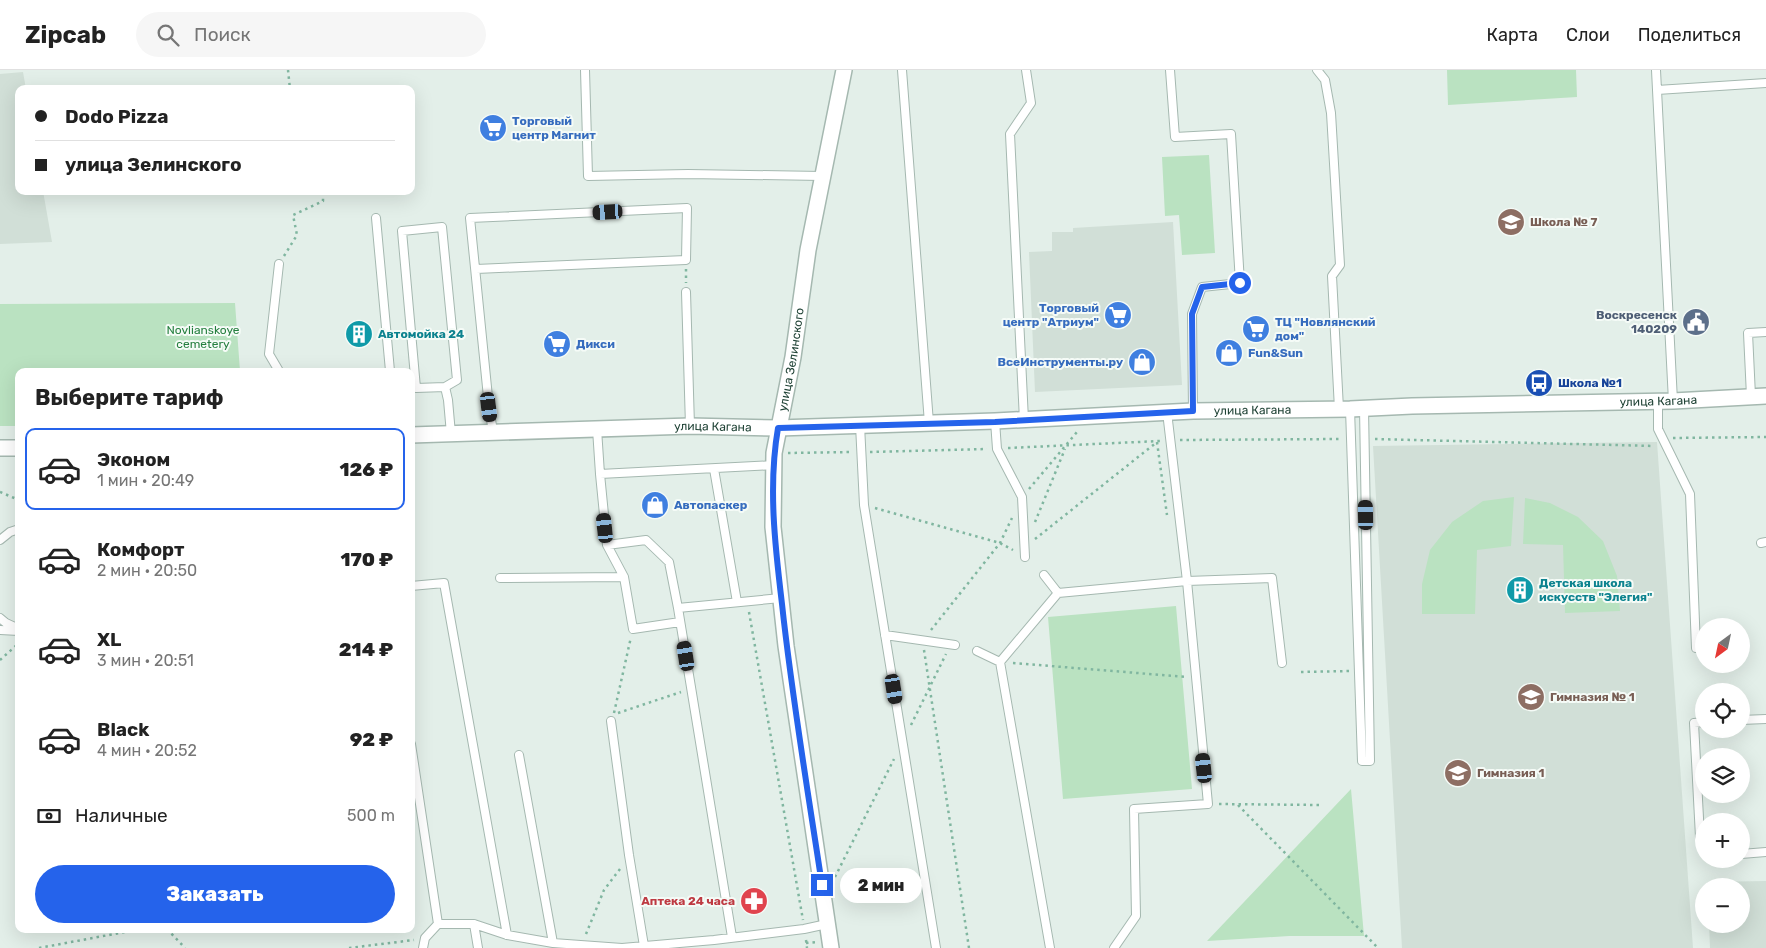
<!DOCTYPE html>
<html lang="ru">
<meta charset="utf-8">
<style>
:root{--surface:#fff;--page:#f6f6f6;--text:#222;--muted:#767676;--line:#e0e0e0;--accent:#2563eb}
body{margin:0;font-family:Rubik,sans-serif;background:var(--page);color:var(--text);height:100vh;display:flex;flex-direction:column;font-size:19px;white-space:nowrap}
*{box-sizing:border-box;margin:0}
p{font-size:16px;color:var(--muted)}
.icon{flex:none;width:28px;height:28px;fill:none;stroke:currentColor;stroke-width:2;stroke-linecap:round;stroke-linejoin:round}
.map{position:relative;flex:1;overflow:hidden}
.panel{position:absolute;left:15px;top:298px;width:400px;height:565px;display:flex;flex-direction:column;background:var(--surface);border-radius:10px;box-shadow:0 5px 20px #0002}
.panel>*{flex:none}
.top-card{position:absolute;left:15px;top:15px;width:400px;height:110px;border-radius:10px;box-shadow:0 5px 20px #0002;display:grid;align-content:center;height:110px;padding:0 20px;background:var(--surface)}
.needle{width:32px;rotate:213deg}
.buttons{position:absolute;left:1695px;top:548px;display:grid;gap:10px}
.buttons a{display:grid;place-items:center;width:55px;height:55px;border-radius:50%;background:var(--surface);box-shadow:0 5px 20px #0002;font-size:25px}
.end{position:absolute;width:22px;height:22px;margin:-11px;border:6px solid #2563eb;background:#fff;box-shadow:0 0 0 2px #fff}
.from{border-radius:50%}
.bubble{position:absolute;height:35px;border-radius:18px;background:var(--surface);box-shadow:0 5px 20px #0002;font-size:16px;font-weight:800;line-height:35px;text-align:center}
.car{position:absolute;width:15px;height:30px;margin:-15px -8px;border-radius:6px;box-shadow:0 0 4px 1px #0007;background:linear-gradient(#222 24%,#8ab4d8 0 40%,#222 0 76%,#8ab4d8 0 86%,#222 0)}
.top-card b{display:flex;align-items:center;gap:18px;height:48px;font-size:19px}
.top-card b+b{border-top:1px solid var(--line)}
.top-card i{width:12px;height:12px;background:var(--text)}
ul{padding:0;list-style:none}
li{display:flex;align-items:center;gap:15px;height:82px;margin:0 10px 8px;padding:0 10px;border:2px solid transparent;border-radius:10px}
li div{flex:1}
li b{display:block;font-size:19px}
li em{font-style:normal;font-weight:800}
li.on{border-color:var(--accent)}
li>.icon{width:45px;height:45px;stroke-width:1.5}
h2{padding:0 20px;font-size:22px;line-height:60px}
.pay{display:flex;align-items:center;gap:12px;height:55px;padding:0 20px;font-size:19px}
.pay p{margin-inline-start:auto}
.action{display:flex;gap:10px;margin-top:auto;padding:10px 20px}
.action a{flex:1;height:58px;border-radius:30px;background:var(--accent);color:#fff;font-size:20px;font-weight:800;line-height:58px;text-align:center}
header{display:flex;align-items:center;gap:30px;box-sizing:border-box;height:70px;padding:0 25px;background:var(--surface);border-bottom:1px solid var(--line)}
header strong{font-size:24px}
nav{display:flex;gap:28px;margin-inline-start:auto;font-size:18px}
.search{width:350px;height:45px;background:var(--page);display:flex;align-items:center;gap:12px;box-sizing:border-box;padding:0 18px;border-radius:28px;color:var(--muted);font-size:19px}
.map>svg:first-child{display:block}
</style>
<header>
<strong>Zipcab</strong>
<div class="search"><svg class="icon" aria-label="search" viewBox="0 0 24 24"><circle cx="10" cy="10" r="6"/><path d="M15 15l6 6"/></svg>Поиск</div>
<nav><a>Карта</a><a>Слои</a><a>Поделиться</a></nav>
</header>
<div class="map">
<svg width="1766" height="878" viewBox="0 0 1766 878">
<rect width="100%" height="100%" fill="#e3efe9"/>
<path fill="#d1dfd7" d="M23,2L26,19H19V121H43L52,172L0,174V4Z
M1173,152L1182,315L1035,322L1029,182L1052,181V162H1073V158Z
M1657,372L1693,878H1402L1373,376Z
M1766,811V878H1710L1709,854H1741V816H1708L1707,812Z"/>
<path fill="#bae2c1" d="M1447,0H1576L1577,27L1448,35Z
M1209,85L1215,183L1182,185L1179,145L1165,146L1162,87Z
M235,233L240,301H19V356H0V234Z
M1514,427L1511,476L1477,480L1475,544H1422V514L1430,480L1452,452L1483,431Z
M1525,428L1550,433L1578,447L1603,471L1617,506L1620,541L1565,543L1563,475L1523,474Z
M1176,536L1192,719L1063,729L1048,547Z
M1351,719L1364,866H1289L1207,871Z"/>
<g fill="none" stroke-linecap="round" stroke-linejoin="round">
<g stroke="#a5b8b0" stroke-width="10">
<path id="service" d="M585,0L588,106L688,104L822,106
M902,0L929,353
M1170,0L1175,67L1231,64L1240,213L1202,217L1192,244L1193,341
M1317,0L1325,10L1331,43L1340,195L1332,206L1339,339
M1656,0L1657,20
M376,148L390,301
M279,194L269,284L279,301
M476,199L686,190L687,138L470,148L489,337L493,362
M686,222L690,356
M445,317L457,310L442,157L402,161L416,318L445,317L448,330L451,364
M1751,326L1748,263L1766,262
M1658,330V359L1690,424L1696,578
M1673,331L1657,20L1766,13
M1350,339L1362,691H1370L1364,338
M1024,350L1010,64L1031,33L1026,0
M995,351L997,379L1022,427L1025,487
M860,355L864,435L936,878
M597,359L600,404L607,475L624,507L633,559L680,552
M714,399L737,532
M600,404L775,395
M0,470L10,462L19,459
M1761,473L1766,472
M607,475L646,470L669,492L678,538
M1044,505L1058,523
M500,508L624,507
M411,516L444,513L507,865
M0,548L6,553L19,559
M0,560L19,561
M885,565L955,575
M977,581L1000,592
M1741,650L1766,649
M611,651L629,785L644,876
M1704,652L1694,653L1700,767L1704,772
M411,674L438,854
M519,685L553,873
M1741,784L1766,782
M474,854L478,878
M732,867L678,538L781,528
M423,878L425,868L438,854H474L507,865L553,873L622,878L714,870L804,859L827,854
M1050,878L1000,592L1058,523L1187,511L1167,342
M1114,878L1136,846L1134,739L1208,734L1187,511L1272,508L1282,593"/>
</g>
<g stroke="#a5b8b0" stroke-width="18">
<g id="minor">
<path id="s1" d="M411,365L690,356L778,358L995,351L1193,341L1350,339L1412,336L1673,331L1766,326"/>
<path d="M0,378H19"/>
</g>
</g>
<g stroke="#a5b8b0" stroke-width="18">
<g id="tertiary">
<path id="s2" d="M831,878L786,576L773,457L774,383L793,287L808,180L844,0"/>
</g>
</g>
<path stroke="#80b6a0" stroke-width="2.5" stroke-dasharray="2.5 4" stroke-linecap="butt" d="M288,0L290,19
M284,186L297,165L293,145L323,131V121
M686,199V213
M1673,368L1766,367
M1375,369L1654,376
M1180,370L1342,369
M1157,372L1167,445
M1008,378L1160,371
M870,382L987,379
M788,383L852,382
M1029,419L1077,362
M0,422L19,430
M875,438L1000,473L1013,480
M1035,452L1065,379
M1035,469L1157,372
M749,542L803,850
M931,560L1000,473L1012,448
M924,580L969,878
M0,590L19,573
M1013,593L1187,607
M1301,602L1349,601
M614,643L631,567
M618,643L681,622
M911,655L946,584
M1219,734L1321,735
M1238,735L1378,878
M835,807L894,689
M167,859L185,878
M586,864L604,820L620,799
M806,870L807,878
M806,873L817,872
M39,878L141,859
M349,878L414,870"/>
<use href="#service" stroke="#fff" stroke-width="8"/>
<use href="#minor" stroke="#fff" stroke-width="15"/>
<use href="#tertiary" stroke="#fff" stroke-width="15"/>
</g>
<g fill="none" stroke-linecap="round" stroke-linejoin="round">
<path stroke="#2563eb" stroke-width="6" d="M822,815C808,722 792,628 782,534C775,476 768,416 778,358L995,352L1193,341L1192,244L1202,217L1240,213"/>
</g>
<defs>
<g id="supermarket-disc" transform="scale(1.4375)"><circle r="9.5" fill="#3f7fe0" stroke="#f5fbf7"/><path d="M-6-5.5h2.5l.6 2H6L4.5 2H-2.5L-4.4-4H-6ZM-1.5 3.2a1.3 1.3 0 1 0 .1 0ZM3 3.2a1.3 1.3 0 1 0 .1 0Z" fill="#fff"/></g>
<g id="school-disc" transform="scale(1.4375)"><circle r="9.5" fill="#8d6e63" stroke="#f5fbf7"/><path d="M0-5L7-2L0 1L-7-2ZM-4 1L0 2.5L4 1V4Q0 6-4 4Z" fill="#fff"/></g>
<g id="civic-disc" transform="scale(1.4375)"><circle r="9.5" fill="#5c6f8a" stroke="#f5fbf7"/><path d="M-.6-6.5H3V-4.5H.6V-3L4-1V1h2V6H-6V1h2V-1L-.6-3ZM-1.2 2.5V6h2.4V2.5Z" fill="#fff"/></g>
<g id="building-disc" transform="scale(1.4375)"><circle r="9.5" fill="#0f9aa8" stroke="#f5fbf7"/><path d="M-4-6H4V6H1V3H-1V6H-4ZM-2.5-4.3h1.7v1.8h-1.7ZM.8-4.3h1.7v1.8H.8ZM-2.5-1h1.7V.8h-1.7ZM.8-1h1.7V.8H.8Z" fill="#fff"/></g>
<g id="shop-disc" transform="scale(1.4375)"><circle r="9.5" fill="#3f7fe0" stroke="#f5fbf7"/><path d="M-5-2.5h2.3a2.7 3.5 0 0 1 5.4 0H5L5.5 6h-11ZM-1.5-2.5h3a1.5 2.3 0 0 0-3 0Z" fill="#fff"/></g>
<g id="bus-disc" transform="scale(1.4375)"><circle r="9.5" fill="#1a4fb4" stroke="#f5fbf7"/><path d="M-5-6H5V4H4V6H2V4H-2V6H-4V4H-5ZM-3.5-4V0h7V-4ZM-3.5 1.2v1.5H-2V1.2ZM2 1.2v1.5H3.5V1.2Z" fill="#fff"/></g>
<g id="pharmacy-disc" transform="scale(1.4375)"><circle r="9.5" fill="#e0444e" stroke="#f5fbf7"/><path d="M-2-6h4v4h4v4h-4v4h-4v-4h-4v-4h4Z" fill="#fff"/></g>
</defs>
<g fill-rule="evenodd">
<use href="#supermarket-disc" x="493" y="58"/>
<use href="#school-disc" x="1511" y="152"/>
<use href="#supermarket-disc" x="1118" y="245"/>
<use href="#civic-disc" x="1696" y="252"/>
<use href="#supermarket-disc" x="1256" y="259"/>
<use href="#building-disc" x="359" y="264"/>
<use href="#supermarket-disc" x="557" y="274"/>
<use href="#shop-disc" x="1229" y="283"/>
<use href="#shop-disc" x="1142" y="292"/>
<use href="#bus-disc" x="1539" y="313"/>
<use href="#shop-disc" x="655" y="435"/>
<use href="#building-disc" x="1520" y="520"/>
<use href="#school-disc" x="1531" y="627"/>
<use href="#school-disc" x="1458" y="703"/>
<use href="#pharmacy-disc" x="754" y="831"/>
</g>
<g text-anchor="middle" dominant-baseline="central" stroke-width="4" stroke-linejoin="round" paint-order="stroke">
<g font-size="12" font-weight="bold" fill="#366cbe" stroke="#f5fbf7" text-anchor="start">
<text x="512" y="51">Торговый<tspan x="512" dy="14">центр Магнит</tspan></text>
<text x="1099" y="238" text-anchor="end">Торговый<tspan x="1099" dy="14">центр "Атриум"</tspan></text>
<text x="1275" y="252">ТЦ "Новлянский<tspan x="1275" dy="14">дом"</tspan></text>
<text x="576" y="274">Дикси</text>
<text x="1248" y="283">Fun&amp;Sun</text>
<text x="1123" y="292" text-anchor="end">ВсеИнструменты.ру</text>
<text x="674" y="435">Автопаскер</text>
</g>
<g font-size="12" font-weight="bold" fill="#785e54" stroke="#f5fbf7" text-anchor="start">
<text x="1530" y="152">Школа № 7</text>
<text x="1550" y="627">Гимназия № 1</text>
<text x="1477" y="703">Гимназия 1</text>
</g>
<g font-size="12" font-weight="bold" fill="#4e5e75" stroke="#f5fbf7" text-anchor="end">
<text x="1677" y="245">Воскресенск<tspan x="1677" dy="14">140209</tspan></text>
</g>
<g font-size="12" fill="#257f3f" stroke="#f5fbf7">
<text x="203" y="260">Novlianskoye<tspan x="203" dy="14">cemetery</tspan></text>
</g>
<g font-size="12" font-weight="bold" fill="#0d838f" stroke="#f5fbf7" text-anchor="start">
<text x="378" y="264">Автомойка 24</text>
<text x="1539" y="513">Детская школа<tspan x="1539" dy="14">искусств "Элегия"</tspan></text>
</g>
<g font-size="12" fill="#204336" stroke="#f5fbf7">
<text stroke="none"><textPath href="#s2" startOffset="594">улица Зелинского</textPath></text>
<text stroke="none"><textPath href="#s1" startOffset="1248">улица Кагана</textPath></text>
<text stroke="none"><textPath href="#s1" startOffset="842">улица Кагана</textPath></text>
<text stroke="none"><textPath href="#s1" startOffset="302">улица Кагана</textPath></text>
</g>
<g font-size="12" font-weight="bold" fill="#164399" stroke="#f5fbf7" text-anchor="start">
<text x="1558" y="313">Школа №1</text>
</g>
<g font-size="12" font-weight="bold" fill="#be3a42" stroke="#f5fbf7" text-anchor="end">
<text x="735" y="831">Аптека 24 часа</text>
</g>
</g>
</svg>
<div class="buttons">
<a><svg class="needle" viewBox="-14 -14 28 28"><path d="M0-13l5 13h-10z" fill="#e53935"/><path d="M0 13l5-13h-10z" fill="#767676"/></svg></a>
<a><svg class="icon" aria-label="locate" viewBox="0 0 24 24"><circle cx="12" cy="12" r="6"/><path d="M12 2v4M12 18v4M2 12h4M18 12h4"/></svg></a>
<a><svg class="icon" aria-label="layers" viewBox="0 0 24 24"><path d="M12 4l9 5-9 5-9-5zM3 14l9 5 9-5"/></svg></a>
<a>+</a>
<a>−</a>
</div>
<i class="end from" style="left:1240px;top:213px"></i>
<i class="end" style="left:822px;top:815px"></i>
<div class="bubble" style="left:840px;top:798px;width:82px">2 мин</div>
<i class="car" style="left:608px;top:142px;rotate:267deg"></i>
<i class="car" style="left:489px;top:337px;rotate:173deg"></i>
<i class="car" style="left:1366px;top:445px;rotate:359deg"></i>
<i class="car" style="left:605px;top:458px;rotate:354deg"></i>
<i class="car" style="left:686px;top:586px;rotate:351deg"></i>
<i class="car" style="left:894px;top:619px;rotate:171deg"></i>
<i class="car" style="left:1204px;top:698px;rotate:354deg"></i>
<div class="top-card">
<b><i class="from"></i>Dodo Pizza</b>
<b><i></i>улица Зелинского</b>
</div>
<section class="panel">
<h2>Выберите тариф</h2>
<ul>
<li class="on"><svg class="icon" aria-label="car" viewBox="0 0 24 24"><path d="M5 17H2v-5l4-1 3-4h7l3 4 3 1v5h-3M9 17h6M6 11h13"/><circle cx="7" cy="17" r="2"/><circle cx="17" cy="17" r="2"/></svg><div><b>Эконом</b><p>1 мин · 20:49</p></div><em>126 ₽</em></li>
<li><svg class="icon" aria-label="car" viewBox="0 0 24 24"><path d="M5 17H2v-5l4-1 3-4h7l3 4 3 1v5h-3M9 17h6M6 11h13"/><circle cx="7" cy="17" r="2"/><circle cx="17" cy="17" r="2"/></svg><div><b>Комфорт</b><p>2 мин · 20:50</p></div><em>170 ₽</em></li>
<li><svg class="icon" aria-label="car" viewBox="0 0 24 24"><path d="M5 17H2v-5l4-1 3-4h7l3 4 3 1v5h-3M9 17h6M6 11h13"/><circle cx="7" cy="17" r="2"/><circle cx="17" cy="17" r="2"/></svg><div><b>XL</b><p>3 мин · 20:51</p></div><em>214 ₽</em></li>
<li><svg class="icon" aria-label="car" viewBox="0 0 24 24"><path d="M5 17H2v-5l4-1 3-4h7l3 4 3 1v5h-3M9 17h6M6 11h13"/><circle cx="7" cy="17" r="2"/><circle cx="17" cy="17" r="2"/></svg><div><b>Black</b><p>4 мин · 20:52</p></div><em>92 ₽</em></li>
</ul>
<div class="pay"><svg class="icon" aria-label="cash" viewBox="0 0 24 24"><path d="M3 7h18v10H3z"/><circle cx="12" cy="12" r="2"/></svg>Наличные<p>500 m</p></div>
<div class="action"><a>Заказать</a></div>
</section>
</div>
